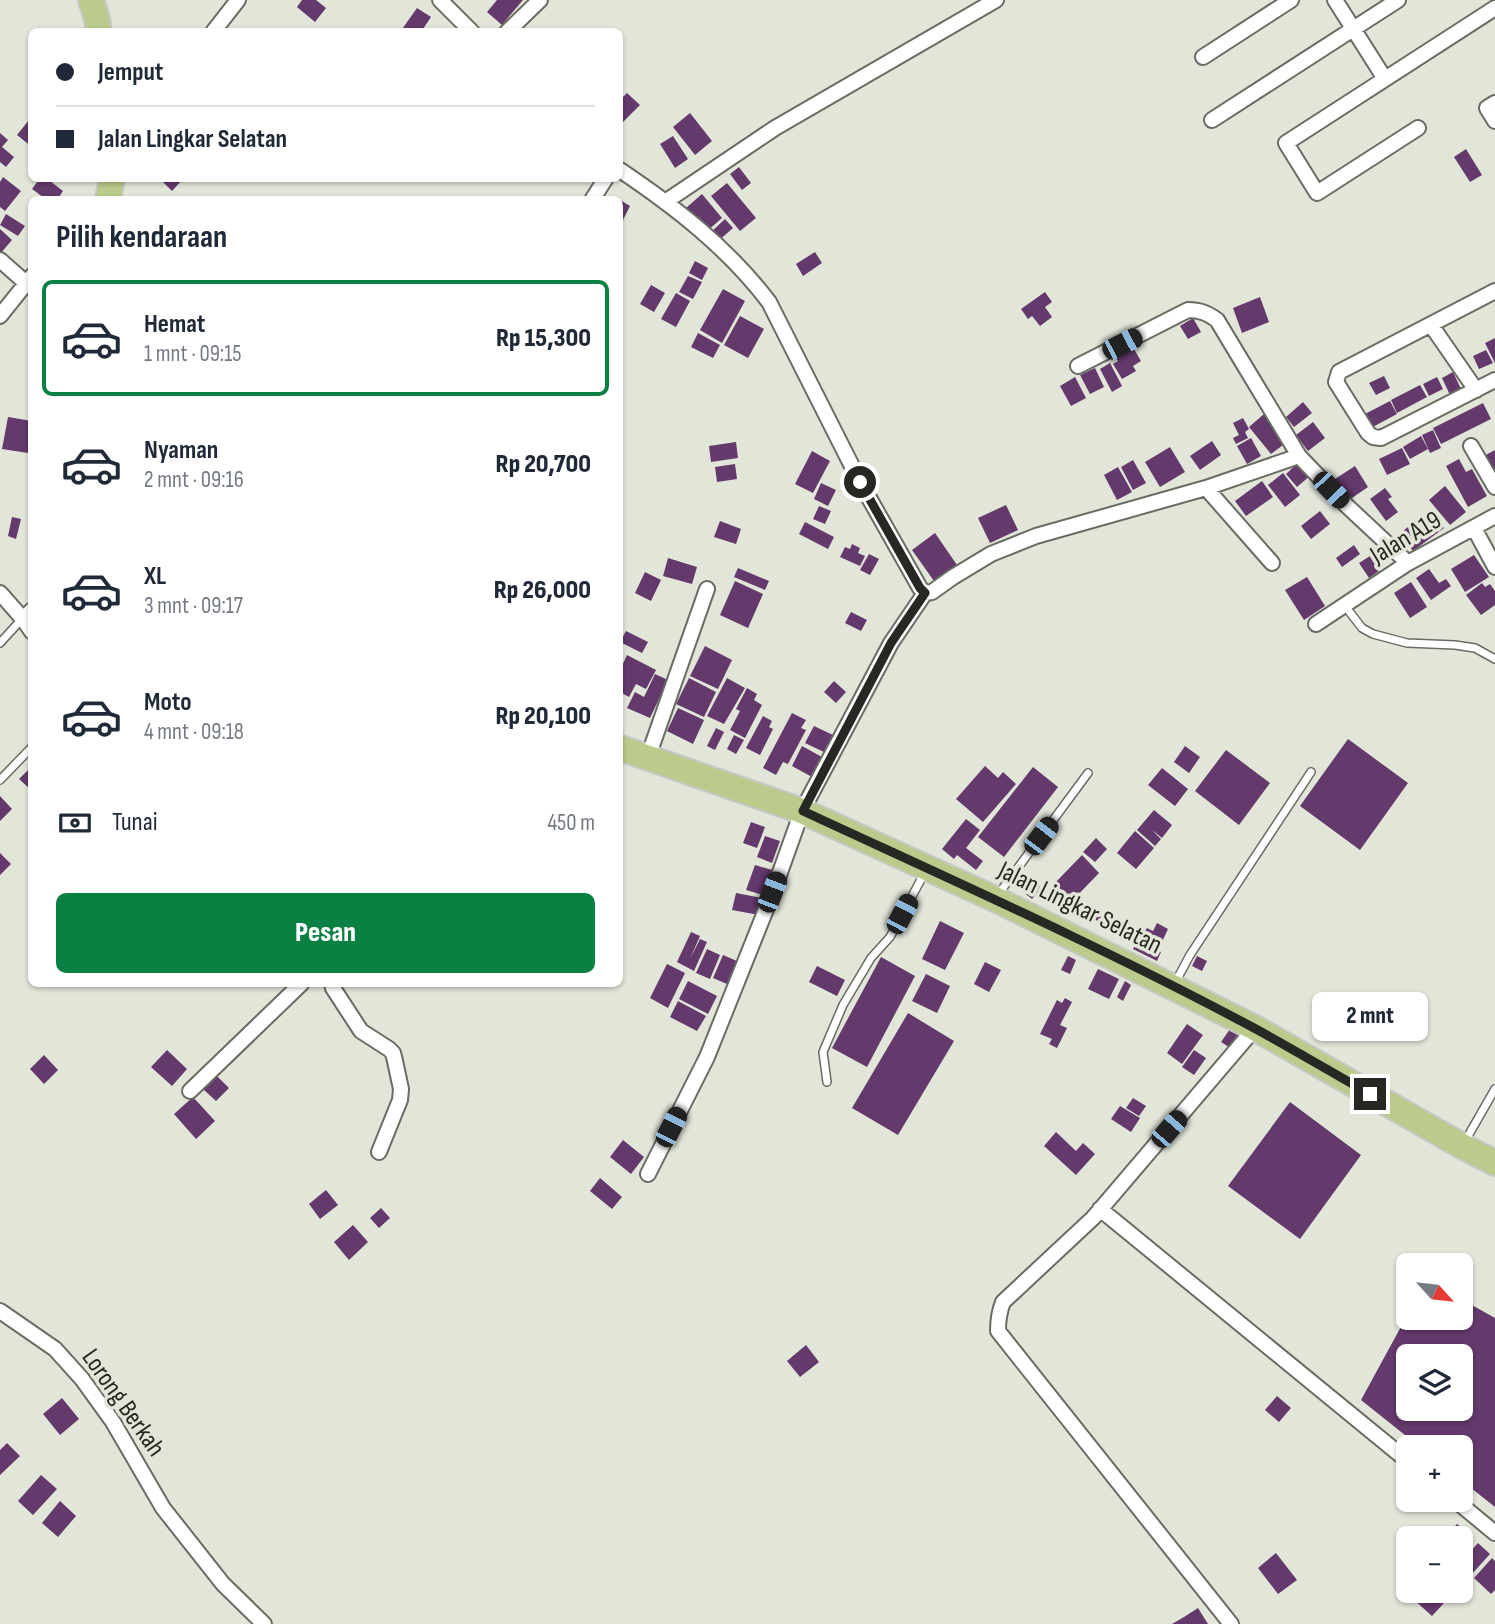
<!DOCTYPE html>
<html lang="id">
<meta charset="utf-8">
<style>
:root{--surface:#fff;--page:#f2f2f3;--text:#1f2937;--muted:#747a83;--line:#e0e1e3;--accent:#0b8043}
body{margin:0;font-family:"Sofia Sans Condensed",sans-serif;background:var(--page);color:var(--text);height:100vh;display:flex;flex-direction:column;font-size:26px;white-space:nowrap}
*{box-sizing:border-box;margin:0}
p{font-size:23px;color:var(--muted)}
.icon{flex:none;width:38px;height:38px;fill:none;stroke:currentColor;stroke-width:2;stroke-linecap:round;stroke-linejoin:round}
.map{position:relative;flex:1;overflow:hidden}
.sheet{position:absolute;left:28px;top:196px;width:595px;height:791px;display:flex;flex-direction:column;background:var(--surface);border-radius:10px;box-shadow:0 2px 5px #0004}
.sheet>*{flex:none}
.guide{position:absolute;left:28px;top:28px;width:595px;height:154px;border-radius:10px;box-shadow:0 2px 5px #0004;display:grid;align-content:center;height:154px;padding:0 28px;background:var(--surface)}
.needle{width:46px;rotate:117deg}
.buttons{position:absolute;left:1396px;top:1253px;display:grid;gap:14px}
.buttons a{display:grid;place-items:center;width:77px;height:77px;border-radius:10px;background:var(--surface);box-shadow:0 2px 5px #0004;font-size:35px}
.end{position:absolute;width:32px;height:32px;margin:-16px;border:9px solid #262823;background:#fff;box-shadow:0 0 0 4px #fff}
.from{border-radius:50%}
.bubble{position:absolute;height:49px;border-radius:10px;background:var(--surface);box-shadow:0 2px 5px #0004;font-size:23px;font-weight:800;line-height:49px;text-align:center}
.car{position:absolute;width:21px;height:42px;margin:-21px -10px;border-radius:9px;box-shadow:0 0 5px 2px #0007;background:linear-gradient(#222 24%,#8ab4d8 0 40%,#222 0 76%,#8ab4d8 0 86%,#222 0)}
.guide b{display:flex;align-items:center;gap:24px;height:66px;font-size:26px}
.guide b+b{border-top:2px solid var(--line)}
.guide i{width:18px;height:18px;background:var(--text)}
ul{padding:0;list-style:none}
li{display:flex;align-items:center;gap:21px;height:116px;margin:0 14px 10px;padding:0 14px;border:4px solid transparent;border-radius:10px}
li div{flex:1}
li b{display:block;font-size:26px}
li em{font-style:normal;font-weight:800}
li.active{border-color:var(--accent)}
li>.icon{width:63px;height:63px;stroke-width:1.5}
h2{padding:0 28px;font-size:32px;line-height:84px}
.pay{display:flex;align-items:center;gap:18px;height:77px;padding:0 28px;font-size:26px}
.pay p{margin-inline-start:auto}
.action{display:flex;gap:14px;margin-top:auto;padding:14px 28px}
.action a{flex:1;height:80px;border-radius:10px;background:var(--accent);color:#fff;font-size:28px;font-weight:800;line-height:80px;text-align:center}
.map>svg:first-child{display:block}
</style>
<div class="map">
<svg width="1495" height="1624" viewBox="0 0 1495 1624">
<rect width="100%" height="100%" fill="#e2e6d9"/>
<path fill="#64396c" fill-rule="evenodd" d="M302,0H316L326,8L315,22L297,7Z
M497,0H523L502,25L487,12Z
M417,8L431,17L421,32H400Z
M627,93L640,105L621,124L620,123V100Z
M690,113L712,141L695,155L673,127Z
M29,120L32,122V147L17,135Z
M0,133L8,140L2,147L14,157L6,167L0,162Z
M673,136L688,159L675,168L660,144Z
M1466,149L1482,175L1470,182L1454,157Z
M739,167L751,183L742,190L730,174Z
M3,177L21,191L5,211L0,207V182Z
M40,178H46L63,191L57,200H47L32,189Z
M159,178H184L172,191Z
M727,183L756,218L740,231L711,196Z
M702,194L722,218L706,232L686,208Z
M620,200L630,206L620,226Z
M6,214L25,226L18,236L0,225Z
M725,219L733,228L717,242L709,234Z
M0,229L12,240L0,254Z
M815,252L822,263L803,276L796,264Z
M695,261L708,268L702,280L689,273Z
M688,276L702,282L693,299L679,292Z
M651,285L665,293L654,312L640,304Z
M723,289L745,301L722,343L700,330Z
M1045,292L1052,302L1045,307L1052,317L1040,326L1032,316L1028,319L1021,309Z
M676,293L690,301L676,327L661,319Z
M1260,297L1269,322L1242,333L1233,308Z
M740,316L764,329L748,358L724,345Z
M1193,318L1201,332L1188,339L1180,326Z
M698,333L720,345L713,358L691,347Z
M1495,338V363L1485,343Z
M1131,344L1141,361L1133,366L1136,371L1122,379L1113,364L1118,361L1114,354Z
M1486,350L1493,363L1479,369L1473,356Z
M1110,363L1122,386L1112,392L1100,369Z
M1095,368L1104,387L1090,394L1080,375Z
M1453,372L1461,389L1450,395L1442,378Z
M1384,376L1390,388L1376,395L1369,383Z
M1075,377L1086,398L1071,406L1060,386Z
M1437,377L1443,389L1429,396L1423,384Z
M1420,385L1427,397L1397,413L1391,400Z
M1390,401L1397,414L1369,429L1363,415Z
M1303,402L1312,413L1294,427L1286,417Z
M1483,403L1491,419L1441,444L1433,428Z
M1264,414L1287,442L1271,454L1249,427Z
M8,417L32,421V433L28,453L2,449Z
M1243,418L1249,429L1245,432L1248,438L1236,444L1233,438L1239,435L1233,423Z
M1313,422L1325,438L1308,451L1296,435Z
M1433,430L1441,448L1430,453L1422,435Z
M1421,436L1428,449L1410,459L1403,447Z
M1251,438L1261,456L1247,464L1237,446Z
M1212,441L1221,455L1200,470L1190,456Z
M736,442L738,458L711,462L709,446Z
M1170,447L1185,472L1160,487L1145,462Z
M1402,448L1410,464L1387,475L1379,459Z
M1495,450V480L1484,456Z
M812,451L830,461L813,493L795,484Z
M1459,459L1466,472L1472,469L1487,496L1468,507L1446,466Z
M1133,460L1146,483L1133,490L1121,467Z
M1299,462L1311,475L1297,487L1286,474Z
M735,464L737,479L717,482L715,467Z
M1355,466L1368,487L1349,500L1335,479Z
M1118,467L1132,492L1117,500L1104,475Z
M1283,473L1300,495L1285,507L1268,485Z
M1262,481L1273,497L1246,516L1235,501Z
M821,483L836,490L828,506L814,499Z
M1445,486L1466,512L1450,525L1429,500Z
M1385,488L1392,497L1388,499L1398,512L1386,521L1370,499Z
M1006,505L1018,530L990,543L978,518Z
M819,506L831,511L825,524L813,519Z
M1431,510L1444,528L1413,551L1400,533Z
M1320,511L1330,524L1311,539L1301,526Z
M12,517L21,519L16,539L8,536Z
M720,521L741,529L736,544L714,537Z
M805,522L834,537L828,549L799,534Z
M935,533L957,565L934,581L912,550Z
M852,544L860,548L858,553L865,556L860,566L840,557L845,547L850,549Z
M1354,545L1360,554L1342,567L1336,558Z
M869,554L879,559L870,575L860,570Z
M1474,555L1489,577L1465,592L1451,569Z
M1370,556L1379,571L1369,578L1359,563Z
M668,558L697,567L692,584L663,576Z
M738,568L769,581L765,590L734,577Z
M1429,569L1439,583L1446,579L1451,586L1431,600L1416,578Z
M645,572L661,580L651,601L635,593Z
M1307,577L1325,606L1304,620L1285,590Z
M735,581L763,594L748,628L720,615Z
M1411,582L1427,607L1410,618L1394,593Z
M1482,583L1485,587L1490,584L1495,591V605L1481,615L1466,595Z
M851,612L867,620L861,631L845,623Z
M626,631L648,642L642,653L620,642Z
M705,646L732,660L718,689L690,676Z
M627,655L656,670L646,689L636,684L629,697L620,692V670Z
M655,674L668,680L650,718L627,708L635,692L644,697Z
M689,678L716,692L704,717L676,704Z
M727,678L745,688L724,724L707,716Z
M834,681L846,692L836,703L824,692Z
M747,688L757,694L754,700L762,705L745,738L730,730L740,711L736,709Z
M678,708L704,720L693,744L667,731Z
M792,713L806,720L801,728L806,730L788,764L783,762L776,775L763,768Z
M763,716L772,721L769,727L773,729L760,755L746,748Z
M814,726L835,736L826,753L805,743Z
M716,728L724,732L715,750L707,746Z
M734,735L744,740L736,754L727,749Z
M1348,739L1408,783L1360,850L1300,806Z
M802,746L822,757L812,777L792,766Z
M1185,746L1200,757L1189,773L1174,762Z
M1226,750L1270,783L1239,825L1195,791Z
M32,766V788L30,789L19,779Z
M985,766L998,778L1003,772L1016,784L983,822L956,799Z
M1033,767L1058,787L1004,857L978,837Z
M1162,768L1188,789L1175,806L1148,785Z
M0,796L12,809L0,821Z
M1154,810L1172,825L1162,838L1152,830L1161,839L1155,846L1137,830Z
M966,819L980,830L966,848L983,861L976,870L957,855L954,859L942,849Z
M751,822L765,827L757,848L743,843Z
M1135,831L1154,848L1136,869L1117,853Z
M765,836L780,841L772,863L757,857Z
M1096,838L1107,849L1095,862L1083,852Z
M0,853L11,864L0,875Z
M1082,855L1099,873L1072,901L1054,884Z
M755,865L772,870L763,895L746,890Z
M1027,874L1042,887L1032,899L1016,886Z
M736,893L762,898L759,915L732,910Z
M1082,903L1104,913L1100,922L1078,911Z
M940,921L964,933L945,970L922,959Z
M1157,923L1168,929L1161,944L1156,942L1153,948L1161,952L1157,961L1133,949L1137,940L1133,938L1136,932L1143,935L1147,928L1153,931Z
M691,932L700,936L690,959L700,939L707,942L694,971L677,962Z
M707,949L720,955L710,979L696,973Z
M723,955L737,961L727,984L713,978Z
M1068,956L1076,960L1070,974L1061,970Z
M1197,956L1207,961L1202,971L1192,966Z
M881,957L915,976L867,1067L832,1048Z
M985,962L1001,970L989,992L974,984Z
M667,964L685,973L668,1008L650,998Z
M817,966L845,980L837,996L809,982Z
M1098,969L1119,979L1109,999L1088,989Z
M926,974L950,986L937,1013L912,1001Z
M688,981L717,996L708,1014L679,999Z
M1125,981L1131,985L1123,1001L1117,997Z
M1065,998L1072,1002L1060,1025L1067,1028L1057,1048L1049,1044L1052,1039L1040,1034L1057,1000L1062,1003Z
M678,1001L706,1016L697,1031L670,1017Z
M908,1013L954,1041L898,1135L852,1108Z
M1187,1024L1203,1035L1182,1064L1167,1053Z
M1230,1029L1238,1034L1229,1047L1221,1042Z
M167,1050L187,1069L172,1086L151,1067Z
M1194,1050L1206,1058L1194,1075L1182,1067Z
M44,1055L58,1070L44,1084L30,1069Z
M216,1075L229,1088L216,1101L203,1089Z
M193,1097L215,1121L196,1139L174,1114Z
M1133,1098L1146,1106L1139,1116L1126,1108Z
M1290,1102L1361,1155L1300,1239L1228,1186Z
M1120,1106L1140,1118L1131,1132L1111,1119Z
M1056,1132L1076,1151L1083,1143L1095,1154L1076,1175L1044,1146Z
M623,1140L644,1157L631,1174L610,1157Z
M600,1178L622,1197L612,1209L590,1191Z
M326,1190L338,1205L320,1219L309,1204Z
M381,1208L390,1218L379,1228L370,1218Z
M353,1225L368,1242L349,1260L334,1242Z
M1461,1299L1495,1318V1507L1461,1480V1447H1420L1361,1400L1409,1312V1318H1461ZM1409,1356H1461V1409H1409Z
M806,1345L819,1362L800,1377L787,1361Z
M1277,1396L1291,1408L1279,1422L1265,1410Z
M62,1398L79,1419L60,1435L43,1414Z
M7,1443L20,1456L0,1475V1450Z
M41,1475L57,1489L33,1515L18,1501Z
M60,1501L76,1516L58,1537L42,1523Z
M1457,1524L1471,1536L1461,1547V1538H1444Z
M1478,1543L1490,1554L1471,1575L1461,1566V1562Z
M1276,1553L1297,1580L1278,1594L1258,1568Z
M1492,1558L1495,1561V1590L1491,1594L1474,1578Z
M1409,1583V1591H1455L1432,1616L1403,1590Z
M1198,1608L1208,1624H1172L1184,1617Z"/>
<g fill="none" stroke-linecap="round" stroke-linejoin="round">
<g stroke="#696c62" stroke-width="10">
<path id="service" d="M1345,606L1362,628L1373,634L1407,643L1455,645L1475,648L1495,659
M0,643L22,619
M0,780L32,747
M997,896L1088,773
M1175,983L1190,955L1311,772
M827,1082L823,1052L843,1005L871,958L890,937L925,872
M1464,1143L1495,1089"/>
</g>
<g stroke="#696c62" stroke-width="18">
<path id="minor" d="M440,0L472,32
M1335,0L1385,79
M213,32L238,0
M507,32L540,0
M1203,57L1291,0
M1495,103L1487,108L1495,121
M1212,120L1398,0
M1418,128L1317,193L1286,143L1495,8
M620,170C675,207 728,248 769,302L860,482L920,588L925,593
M592,200L606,178
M665,202L775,128L996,0
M0,260L26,283
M1495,291L1339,372L1336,382L1368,433L1373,437L1381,438L1495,380
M0,316L32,276
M1431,325L1476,390
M1078,366L1188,310C1200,310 1207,313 1217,320L1299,456L1347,506L1408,563
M1471,446L1495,487
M1206,488L1299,456
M1474,528L1495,567
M0,593L23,619
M32,610L23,619L32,632
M1316,624L1408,563L1495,516
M648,757L707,589
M332,984L333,988L361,1031L389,1049L393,1053L395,1061L401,1089L400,1100L379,1152
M190,1091L301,984
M648,1174L707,1057L773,892L802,811L891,643L925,593L932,592L953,577L991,554L1036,536L1206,488L1272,563
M1100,1209L1409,1462
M0,1311L55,1349L82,1379L113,1422L163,1508L223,1584L264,1624
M1455,1500L1495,1533
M1231,1624L998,1331C998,1320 999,1312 1003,1302L1093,1218L1255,1028"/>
</g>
<g stroke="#c7c7c6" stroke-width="28">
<path id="trunk" d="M91,0L97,19L99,32
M108,200L112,178
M620,748L802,811L995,899L1255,1028L1462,1146L1495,1163"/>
</g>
<use href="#service" stroke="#fff" stroke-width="7"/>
<use href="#minor" stroke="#fff" stroke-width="14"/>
<use href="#trunk" stroke="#bbcb8b" stroke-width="24"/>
</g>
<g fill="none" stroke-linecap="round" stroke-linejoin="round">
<path stroke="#262823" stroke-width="9" d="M860,482L920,588L925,593L891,643L803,811C954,881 1107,949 1254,1028C1293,1049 1331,1072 1370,1094"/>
</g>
<g text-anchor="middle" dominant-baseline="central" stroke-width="7" stroke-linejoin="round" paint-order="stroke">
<g font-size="26" fill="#262823" stroke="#e2e6d9">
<text transform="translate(1406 538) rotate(-31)">Jalan A19</text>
<text transform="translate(1080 908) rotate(26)">Jalan Lingkar Selatan</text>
<text transform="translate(123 1403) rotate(55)">Lorong Berkah</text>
</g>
</g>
</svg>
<div class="buttons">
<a><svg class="needle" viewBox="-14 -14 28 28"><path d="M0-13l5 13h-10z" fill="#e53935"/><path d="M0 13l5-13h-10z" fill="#747a83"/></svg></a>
<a><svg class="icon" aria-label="layers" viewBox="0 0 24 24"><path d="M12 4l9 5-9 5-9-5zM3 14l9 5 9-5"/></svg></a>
<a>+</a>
<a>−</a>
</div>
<i class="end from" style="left:860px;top:482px"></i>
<i class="end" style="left:1370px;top:1094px"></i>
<div class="bubble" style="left:1312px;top:992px;width:116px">2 mnt</div>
<i class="car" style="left:1122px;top:344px;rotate:63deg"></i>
<i class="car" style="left:1331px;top:490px;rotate:136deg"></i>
<i class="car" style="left:1041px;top:836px;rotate:37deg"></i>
<i class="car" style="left:772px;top:892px;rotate:21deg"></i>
<i class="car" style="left:902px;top:914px;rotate:28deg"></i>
<i class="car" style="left:671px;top:1127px;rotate:27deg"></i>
<i class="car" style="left:1169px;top:1129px;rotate:41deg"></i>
<div class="guide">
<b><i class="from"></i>Jemput</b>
<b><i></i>Jalan Lingkar Selatan</b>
</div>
<section class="sheet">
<h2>Pilih kendaraan</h2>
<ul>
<li class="active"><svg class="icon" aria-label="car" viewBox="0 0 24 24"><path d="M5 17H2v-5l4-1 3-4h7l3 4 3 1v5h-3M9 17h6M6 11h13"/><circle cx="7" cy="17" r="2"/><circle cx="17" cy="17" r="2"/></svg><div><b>Hemat</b><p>1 mnt · 09:15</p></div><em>Rp 15,300</em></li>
<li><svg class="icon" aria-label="car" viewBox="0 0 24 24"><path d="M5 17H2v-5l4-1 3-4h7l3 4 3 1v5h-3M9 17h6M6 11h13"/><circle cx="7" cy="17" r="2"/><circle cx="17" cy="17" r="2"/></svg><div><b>Nyaman</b><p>2 mnt · 09:16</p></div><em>Rp 20,700</em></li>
<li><svg class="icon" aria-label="car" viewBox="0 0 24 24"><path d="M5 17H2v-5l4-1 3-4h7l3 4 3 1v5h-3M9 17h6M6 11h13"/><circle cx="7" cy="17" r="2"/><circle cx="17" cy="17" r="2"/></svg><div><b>XL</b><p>3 mnt · 09:17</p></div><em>Rp 26,000</em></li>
<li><svg class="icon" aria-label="car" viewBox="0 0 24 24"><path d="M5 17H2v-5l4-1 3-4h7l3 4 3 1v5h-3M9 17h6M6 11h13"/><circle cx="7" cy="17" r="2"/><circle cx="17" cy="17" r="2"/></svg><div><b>Moto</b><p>4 mnt · 09:18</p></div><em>Rp 20,100</em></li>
</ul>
<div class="pay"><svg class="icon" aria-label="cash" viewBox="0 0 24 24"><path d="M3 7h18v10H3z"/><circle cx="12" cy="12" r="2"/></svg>Tunai<p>450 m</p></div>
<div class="action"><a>Pesan</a></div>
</section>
</div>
